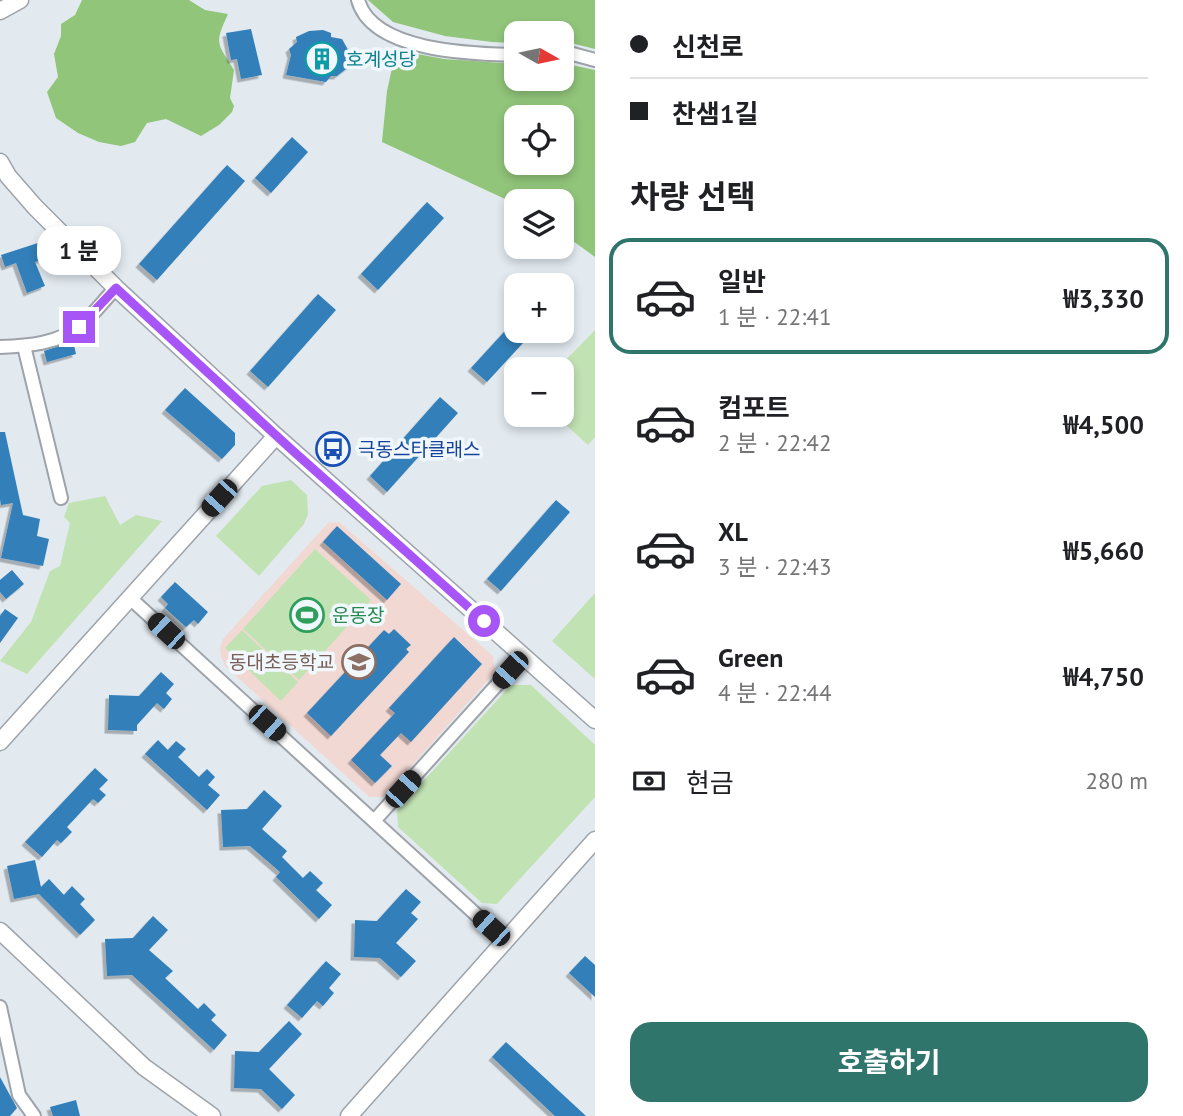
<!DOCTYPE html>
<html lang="ko">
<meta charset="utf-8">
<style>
:root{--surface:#fff;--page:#f6f6f6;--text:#202124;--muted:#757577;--line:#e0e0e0;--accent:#2f756b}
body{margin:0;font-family:"PT Sans","Noto Sans KR",sans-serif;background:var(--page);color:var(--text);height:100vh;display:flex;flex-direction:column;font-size:26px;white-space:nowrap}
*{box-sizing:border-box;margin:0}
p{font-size:23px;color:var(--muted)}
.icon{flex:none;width:38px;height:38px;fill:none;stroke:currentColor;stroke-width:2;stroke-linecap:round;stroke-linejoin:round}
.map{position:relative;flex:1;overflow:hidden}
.details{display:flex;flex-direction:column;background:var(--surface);width:588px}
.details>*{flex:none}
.guide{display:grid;align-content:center;height:154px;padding:0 35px;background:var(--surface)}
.needle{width:46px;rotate:99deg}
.controls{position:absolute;left:504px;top:21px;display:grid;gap:14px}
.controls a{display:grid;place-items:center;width:70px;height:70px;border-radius:14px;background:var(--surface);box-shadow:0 4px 10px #0003;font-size:35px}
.end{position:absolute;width:32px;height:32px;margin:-16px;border:9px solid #a855f7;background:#fff;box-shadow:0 0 0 4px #fff}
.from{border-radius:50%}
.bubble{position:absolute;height:49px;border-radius:21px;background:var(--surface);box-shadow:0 4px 10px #0003;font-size:23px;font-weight:700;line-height:49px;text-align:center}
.car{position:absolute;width:21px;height:42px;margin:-21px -10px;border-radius:9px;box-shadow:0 0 5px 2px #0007;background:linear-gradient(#222 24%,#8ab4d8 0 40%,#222 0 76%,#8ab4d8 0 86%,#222 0)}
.guide b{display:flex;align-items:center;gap:24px;height:66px;font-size:26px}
.guide b+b{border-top:2px solid var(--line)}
.guide i{width:18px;height:18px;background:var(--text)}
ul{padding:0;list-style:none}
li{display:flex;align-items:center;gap:21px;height:116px;margin:0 14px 10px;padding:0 21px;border:4px solid transparent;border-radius:21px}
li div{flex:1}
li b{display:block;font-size:26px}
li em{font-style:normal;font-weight:700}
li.active{border-color:var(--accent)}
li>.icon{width:63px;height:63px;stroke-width:1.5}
h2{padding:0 35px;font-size:32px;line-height:84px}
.pay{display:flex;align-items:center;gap:18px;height:77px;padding:0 35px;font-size:26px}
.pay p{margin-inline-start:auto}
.cta{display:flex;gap:14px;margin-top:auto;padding:14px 35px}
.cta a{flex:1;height:80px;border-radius:21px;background:var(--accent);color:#fff;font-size:28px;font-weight:700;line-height:80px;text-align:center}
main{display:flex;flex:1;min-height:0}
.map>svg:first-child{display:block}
</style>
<main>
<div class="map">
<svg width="595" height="1116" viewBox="0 0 595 1116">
<defs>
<filter id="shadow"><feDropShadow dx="-3.5" dy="3.5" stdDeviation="0" flood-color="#0004"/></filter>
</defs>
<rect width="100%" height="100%" fill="#e2eaf0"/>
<path fill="#f2d8d2" d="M339,522L493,656L495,672L384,797H369L226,667L221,657L220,648L223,639L328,523Z"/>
<path fill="#c1e2b3" d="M595,330V437L588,445L555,415H562V369H557Z
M291,480L307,495L308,514L304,524L259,576L216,536L262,486Z
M105,496L120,525L136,515L162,521L27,674L0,661L31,622L50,571L60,566L70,523L64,517L69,503Z
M315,549L371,600L299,680L243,629Z
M595,593V679L552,641Z
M242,630L298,682L281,701L225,648Z
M511,685H531L595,745V797L497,904L482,903L398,827L397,810Z"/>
<path fill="#91c57a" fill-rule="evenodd" d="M82,0H189L205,10L228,14C214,45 217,42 234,70L230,98L234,106L232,112L219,125L201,136L166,119L147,123L135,142L121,146L99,142L78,133L56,118L47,92L58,77L54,54L61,36V24L75,15Z
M368,0H595V49L571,43H562V33H516V43L492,42L445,36L393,22Z
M396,50L444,59L516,64V79H562V63L595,70V257L562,233V201H516V204L382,142L387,91ZM516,117H562V163H516Z"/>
<path fill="#327fb9" filter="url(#shadow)" d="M251,29L262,75L241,79L237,59L231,60L226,33Z
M323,30L331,33V37L342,39L355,62L337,76H331L326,82L286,75L291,55L289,49L297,42L296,37L309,31Z
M292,137L308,152L271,193L255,178Z
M227,165L245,181L157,280L139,264Z
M427,202L444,218L378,290L361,274Z
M47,240L60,253L35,262L45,286L27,293L16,263L5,267L1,255Z
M318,294L336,310L268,387L250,371Z
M516,319V331H534L487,382L471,368Z
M73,341L76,354L47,362L44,351Z
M185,388L235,433V445L222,459L165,410Z
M440,397L458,413L387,492L370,476Z
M0,432H5L23,515L40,519L37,536L49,539L43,566L1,558L13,503L1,505L0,499Z
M556,500L570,512L501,591L487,579Z
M337,526L401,584L387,600L323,542Z
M12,570L24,584L6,599L0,592V580Z
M175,582L208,612L198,624L194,620L186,627L165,608L168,604L161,597Z
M5,609L18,618L0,643V616Z
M394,629L411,645L406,649L409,652L331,736L307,713L384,630L389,634Z
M454,637L482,664L411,742L401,733L380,755L392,766L375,783L351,760L395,713L389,708Z
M161,672L174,684L166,693L172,699L164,709L157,703L137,725V731L108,730L109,695L139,696Z
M158,740L168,750L176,741L186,749L178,757L199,777L207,769L215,777L208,785L220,795L207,810L145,754Z
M95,768L108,780L99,789L106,795L98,803L93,799L67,827L72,832L61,843L57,840L42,857L25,842Z
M264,790L282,806L262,829L287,851L282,857L303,878L310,871L323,883L316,890L332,905L319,919L276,877L280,872L250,846L223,847L221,810L247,809Z
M35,860L41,887L49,879L64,895L72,886L85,899L80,904L95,920L80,935L39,894L14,899L7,866Z
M406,889L421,902L411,913L418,919L396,943L416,961L401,977L380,958L354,957L355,920L377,921Z
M153,916L168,930L149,950L173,971L165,978L198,1009L204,1003L216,1015L211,1020L227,1035L214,1050L132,975L107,976L105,939L133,938Z
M585,956L595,965V997L569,973Z
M326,961L341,974L329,988L334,993L323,1006L317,1001L302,1018L287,1005Z
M289,1021L302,1034L269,1069L295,1095L282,1109L261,1089L234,1088L235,1051L259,1052Z
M506,1042L586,1116H555L492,1057Z
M0,1077L17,1108L10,1116H0Z
M76,1100L80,1116H53L50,1107Z"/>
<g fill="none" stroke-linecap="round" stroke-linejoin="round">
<g stroke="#9da3a9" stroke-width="16">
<path id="street" d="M358,0C372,52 473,54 516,55
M562,53H569L595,60
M24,346L61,498
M0,347C27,346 59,344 81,325C93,315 104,300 116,288
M130,598L505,941
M374,821L523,656
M0,1007L19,1095L34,1116"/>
</g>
<g stroke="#9da3a9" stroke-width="19">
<path id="secondary" d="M0,11L20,0
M0,162L8,176L35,207L116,288L276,436L595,720
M0,742L276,436
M0,931L144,1067L212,1116
M349,1116L595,840"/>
</g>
<use href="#street" stroke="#fff" stroke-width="12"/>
<use href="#secondary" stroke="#fff" stroke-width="16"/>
</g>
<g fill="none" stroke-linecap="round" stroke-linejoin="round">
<path stroke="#a855f7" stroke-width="9" d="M79,327L116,288L292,450L484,621"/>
</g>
<defs>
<g id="building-ring" transform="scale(1.75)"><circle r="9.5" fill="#f0f7fd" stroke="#0f9aa8" stroke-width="1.5"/><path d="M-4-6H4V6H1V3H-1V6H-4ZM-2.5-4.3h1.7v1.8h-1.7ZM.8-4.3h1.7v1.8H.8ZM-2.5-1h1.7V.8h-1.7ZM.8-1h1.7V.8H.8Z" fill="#0f9aa8"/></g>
<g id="bus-ring" transform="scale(1.75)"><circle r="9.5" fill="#f0f7fd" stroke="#1a4fb4" stroke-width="1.5"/><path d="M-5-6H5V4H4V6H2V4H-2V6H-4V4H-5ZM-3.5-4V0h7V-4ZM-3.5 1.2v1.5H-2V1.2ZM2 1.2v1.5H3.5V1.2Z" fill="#1a4fb4"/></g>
<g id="stadium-ring" transform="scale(1.75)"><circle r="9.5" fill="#f0f7fd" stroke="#2e9e5b" stroke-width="1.5"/><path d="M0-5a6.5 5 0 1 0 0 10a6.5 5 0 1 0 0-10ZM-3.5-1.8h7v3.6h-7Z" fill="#2e9e5b"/></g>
<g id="school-ring" transform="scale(1.75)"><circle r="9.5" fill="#f0f7fd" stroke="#8d6e63" stroke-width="1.5"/><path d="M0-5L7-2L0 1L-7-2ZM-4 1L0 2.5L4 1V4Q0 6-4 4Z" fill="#8d6e63"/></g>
</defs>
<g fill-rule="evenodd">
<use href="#building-ring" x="322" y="59"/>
<use href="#bus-ring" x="333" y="449"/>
<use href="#stadium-ring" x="307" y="615"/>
<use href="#school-ring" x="359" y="662"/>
</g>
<g text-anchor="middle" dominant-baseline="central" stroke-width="7" stroke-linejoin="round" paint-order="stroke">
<g font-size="19" fill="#0d838f" stroke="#f0f7fd" text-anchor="start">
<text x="346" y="59">호계성당</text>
</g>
<g font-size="19" fill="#164399" stroke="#f0f7fd" text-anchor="start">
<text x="358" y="449">극동스타클래스</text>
</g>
<g font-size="19" fill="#27864d" stroke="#f0f7fd" text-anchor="start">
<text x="332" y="615">운동장</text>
</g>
<g font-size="19" fill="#785e54" stroke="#f0f7fd" text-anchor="end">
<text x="334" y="662">동대초등학교</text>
</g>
</g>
</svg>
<div class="controls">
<a><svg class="needle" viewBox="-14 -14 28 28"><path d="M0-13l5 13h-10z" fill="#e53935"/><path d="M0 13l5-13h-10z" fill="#757577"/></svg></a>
<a><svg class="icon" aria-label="locate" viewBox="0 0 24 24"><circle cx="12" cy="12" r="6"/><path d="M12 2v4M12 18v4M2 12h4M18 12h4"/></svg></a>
<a><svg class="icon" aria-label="layers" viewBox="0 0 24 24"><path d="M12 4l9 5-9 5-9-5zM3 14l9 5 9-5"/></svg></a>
<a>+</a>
<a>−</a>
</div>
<i class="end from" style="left:484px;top:621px"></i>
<i class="end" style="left:79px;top:327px"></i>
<div class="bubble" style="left:37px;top:226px;width:84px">1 분</div>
<i class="car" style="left:219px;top:498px;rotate:222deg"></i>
<i class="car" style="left:166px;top:631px;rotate:313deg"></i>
<i class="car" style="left:510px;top:670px;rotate:222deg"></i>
<i class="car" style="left:267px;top:723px;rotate:132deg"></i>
<i class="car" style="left:403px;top:789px;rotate:42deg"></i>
<i class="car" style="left:491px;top:928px;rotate:312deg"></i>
</div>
<section class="details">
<div class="guide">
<b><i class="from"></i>신천로</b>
<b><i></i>찬샘1길</b>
</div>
<h2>차량 선택</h2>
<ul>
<li class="active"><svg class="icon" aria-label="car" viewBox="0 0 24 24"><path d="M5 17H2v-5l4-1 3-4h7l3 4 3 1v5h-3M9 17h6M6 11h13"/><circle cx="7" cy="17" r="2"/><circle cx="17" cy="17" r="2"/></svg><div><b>일반</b><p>1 분 · 22:41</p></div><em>₩3,330</em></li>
<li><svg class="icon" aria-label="car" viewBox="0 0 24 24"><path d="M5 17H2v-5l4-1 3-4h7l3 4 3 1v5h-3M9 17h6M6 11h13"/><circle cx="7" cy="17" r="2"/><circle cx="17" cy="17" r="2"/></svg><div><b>컴포트</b><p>2 분 · 22:42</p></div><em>₩4,500</em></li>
<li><svg class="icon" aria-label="car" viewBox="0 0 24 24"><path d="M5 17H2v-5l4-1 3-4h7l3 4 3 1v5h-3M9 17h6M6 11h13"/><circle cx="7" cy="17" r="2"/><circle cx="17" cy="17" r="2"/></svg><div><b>XL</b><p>3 분 · 22:43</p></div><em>₩5,660</em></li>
<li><svg class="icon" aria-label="car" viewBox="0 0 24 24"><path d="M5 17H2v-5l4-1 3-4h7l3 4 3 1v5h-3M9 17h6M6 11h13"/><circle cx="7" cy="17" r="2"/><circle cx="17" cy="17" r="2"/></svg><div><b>Green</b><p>4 분 · 22:44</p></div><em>₩4,750</em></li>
</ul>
<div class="pay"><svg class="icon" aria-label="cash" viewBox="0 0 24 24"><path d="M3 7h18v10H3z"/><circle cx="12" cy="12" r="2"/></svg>현금<p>280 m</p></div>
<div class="cta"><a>호출하기</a></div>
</section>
</main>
